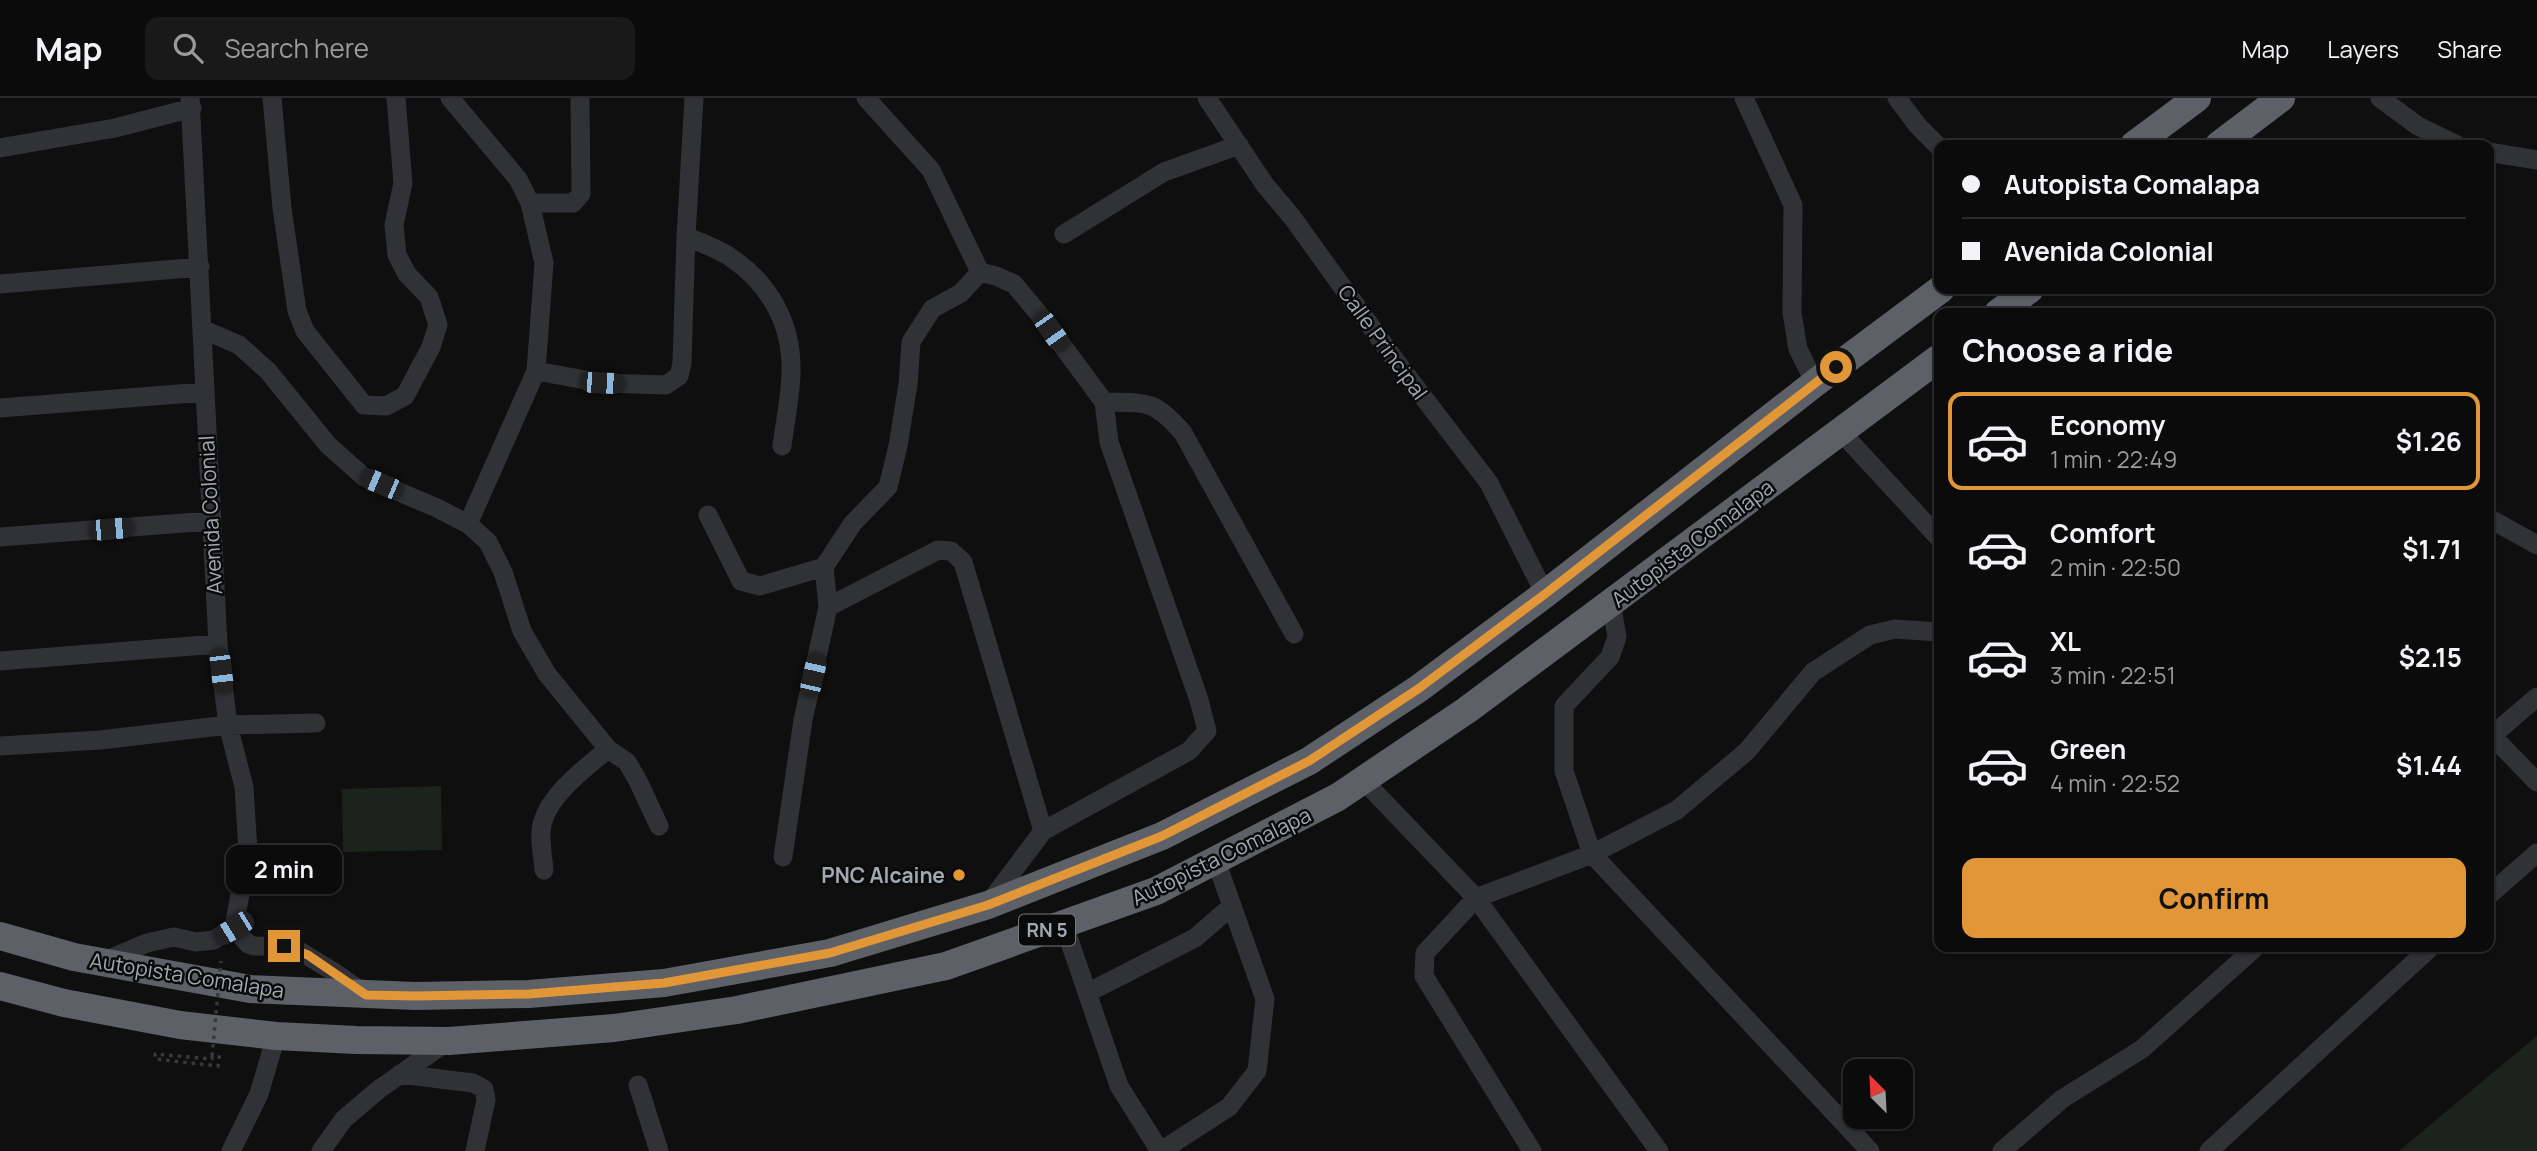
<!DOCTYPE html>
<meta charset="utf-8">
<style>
:root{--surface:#0b0b0c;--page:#19191a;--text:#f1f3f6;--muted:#9a9b9d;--line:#2b2b2d;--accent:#e19637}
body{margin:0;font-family:Manrope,sans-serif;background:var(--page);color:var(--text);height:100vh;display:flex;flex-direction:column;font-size:26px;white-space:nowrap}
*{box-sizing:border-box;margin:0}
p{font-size:23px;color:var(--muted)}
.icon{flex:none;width:38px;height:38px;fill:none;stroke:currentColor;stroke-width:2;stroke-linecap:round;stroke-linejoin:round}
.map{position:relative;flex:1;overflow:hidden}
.details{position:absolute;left:1934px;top:210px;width:560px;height:644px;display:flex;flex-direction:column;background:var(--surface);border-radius:14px;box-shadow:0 2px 5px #0004,0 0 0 2px var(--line)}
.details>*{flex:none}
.banner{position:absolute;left:1934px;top:42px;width:560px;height:154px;border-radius:14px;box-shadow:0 2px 5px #0004,0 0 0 2px var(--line);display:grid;align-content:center;height:154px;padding:0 28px;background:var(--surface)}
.needle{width:46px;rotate:336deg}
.buttons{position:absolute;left:1843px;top:961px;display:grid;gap:14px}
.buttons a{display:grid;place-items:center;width:70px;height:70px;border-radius:14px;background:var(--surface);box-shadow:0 2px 5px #0004,0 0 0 2px var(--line);font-size:35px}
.end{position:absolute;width:32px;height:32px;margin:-16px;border:9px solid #e19637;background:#111;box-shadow:0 0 0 4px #111}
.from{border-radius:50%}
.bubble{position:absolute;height:49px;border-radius:14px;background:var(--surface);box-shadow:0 2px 5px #0004,0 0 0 2px var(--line);font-size:23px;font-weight:700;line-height:49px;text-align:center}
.car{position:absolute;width:21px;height:42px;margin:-21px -10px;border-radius:9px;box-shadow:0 0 5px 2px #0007;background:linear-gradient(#222 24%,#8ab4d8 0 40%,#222 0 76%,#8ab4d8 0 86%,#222 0)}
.banner b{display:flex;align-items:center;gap:24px;height:66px;font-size:26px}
.banner b+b{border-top:2px solid var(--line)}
.banner i{width:18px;height:18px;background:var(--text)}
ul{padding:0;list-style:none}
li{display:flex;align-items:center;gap:21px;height:98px;margin:0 14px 10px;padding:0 14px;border:4px solid transparent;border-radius:14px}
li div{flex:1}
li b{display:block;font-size:26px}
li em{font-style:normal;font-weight:700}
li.active{border-color:var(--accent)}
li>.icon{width:63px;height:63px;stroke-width:1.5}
h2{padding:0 28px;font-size:32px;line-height:84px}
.button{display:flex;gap:14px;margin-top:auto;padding:14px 28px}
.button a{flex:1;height:80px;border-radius:14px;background:var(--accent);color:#111;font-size:28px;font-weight:700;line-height:80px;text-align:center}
header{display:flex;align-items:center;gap:42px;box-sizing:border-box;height:98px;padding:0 35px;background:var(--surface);border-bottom:2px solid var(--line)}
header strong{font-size:33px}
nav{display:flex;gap:38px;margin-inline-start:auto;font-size:24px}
.search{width:490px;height:63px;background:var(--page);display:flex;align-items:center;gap:18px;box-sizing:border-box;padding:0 24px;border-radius:14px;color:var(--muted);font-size:26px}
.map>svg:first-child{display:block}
</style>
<header>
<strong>Map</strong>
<div class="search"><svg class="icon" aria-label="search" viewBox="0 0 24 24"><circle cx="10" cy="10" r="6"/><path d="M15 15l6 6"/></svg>Search here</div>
<nav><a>Map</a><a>Layers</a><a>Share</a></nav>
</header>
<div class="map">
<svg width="2537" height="1053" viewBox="0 0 2537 1053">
<rect width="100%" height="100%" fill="#0f0f10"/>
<path fill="#1c231c" d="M441,688L442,752L343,754L342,691Z
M2537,938V1053H2399Z"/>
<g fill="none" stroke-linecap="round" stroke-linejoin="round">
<path stroke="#37393c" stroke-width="3.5" stroke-dasharray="3.5 5" stroke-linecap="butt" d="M212,958V961L155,956V961L218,968L220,954"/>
<path stroke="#313235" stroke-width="19" d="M272,0L282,110L297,213L305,233L364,307L386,308L405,298L431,249L438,227L429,199L407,176L397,157L394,127L403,85L396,0
M450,0L518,81L530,105L544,165L536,273L468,426
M1207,0L1265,87L1292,119L1398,266L1489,385L1545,496
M1744,0L1793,107L1792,215L1798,251L1815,285
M1897,0L1918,28L1939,49
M2380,0L2418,28L2457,47
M0,50L115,30L192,10
M2488,54L2537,62
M530,105H573L581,96L580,0
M1064,136L1164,74L1239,47
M686,138C700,145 717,150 730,159C769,185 792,225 791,273C791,297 785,323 782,348
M980,174L996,178L1014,186L1039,216L1104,304L1109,344L1199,602L1207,633L1189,653L1043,733
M0,186L200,169
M202,231L239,247L268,273L328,347L364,379L437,410L468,426L488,444L503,474L522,533L547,576L608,651L627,664L638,683L659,728
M536,273L602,285L666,287L679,278L682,265L686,138L694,0
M1104,304C1146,305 1154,301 1183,335L1294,536
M0,310L204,294
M1841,334L1939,440
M708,417L741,483L760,488L824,469
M2488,423H2494L2537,447
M0,439L210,423
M1611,505L1617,539L1610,559L1564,608V673L1592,756L1870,1053
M828,509L938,452L951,453L963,464L1043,733L989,805
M0,563L218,546
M2492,638L2537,684
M2488,641L2537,599
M0,648L100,642L228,627L316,625
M1364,683L1476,800L1659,1053
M783,759L803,622L828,509L824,469L853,425L888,389L898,348L908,286L911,244L932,211L961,195L980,174L931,72L866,0
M544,772C543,758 538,738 543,723C551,695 587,669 608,651
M2488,798L2537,755
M1064,827L1119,988L1160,1053
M234,829L248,846L254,848L293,849L334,874L365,896
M102,864L147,845L174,839L196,844L214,842L234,829L248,753L244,689L228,627L218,546L190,0
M1087,895L1195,840L1232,808
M400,976L473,985L484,991L486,1002L475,1053
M638,987L659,1053
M231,1053L259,996L276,938
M321,1053L344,1021L378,992L448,943
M1161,1053L1229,1009L1257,973L1265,901L1216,763
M1532,1053L1424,878L1425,855L1476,800L1592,756L1677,712L1747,653L1813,574L1870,537L1895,531L1939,534
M2002,1053L2062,1001L2142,951L2256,849
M2209,1053L2431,849"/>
<path stroke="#5d6066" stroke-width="28" d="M2134,47L2197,0
M2219,47L2281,0
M1998,215L2030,191
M0,838L74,859L250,891L415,898L529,896L664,885L830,855L988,807L1162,738L1309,663L1418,591L1545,496L1815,285L1941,191
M0,888L64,905L180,927L276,938L356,942L449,943L614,930L737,912L946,868L1156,793L1338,699L1467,612L1939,260"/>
<path stroke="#37393c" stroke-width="3.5" stroke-dasharray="3.5 5" stroke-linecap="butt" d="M212,958L221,863"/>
</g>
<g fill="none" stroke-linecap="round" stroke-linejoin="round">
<path stroke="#e19637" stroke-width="9" d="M284,848L308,857L366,897L415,898L529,896L664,885L830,855L988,807L1162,738L1309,663L1418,591L1545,496L1836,269"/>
</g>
<circle fill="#e19637" stroke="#0a0a0b" stroke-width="2.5" cx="959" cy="777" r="7"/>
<g text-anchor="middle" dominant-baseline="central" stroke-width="5" stroke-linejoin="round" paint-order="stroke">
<rect fill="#0a0a0b" stroke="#74797e" stroke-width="2" x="1019" y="816.5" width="56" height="31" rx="5"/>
<g font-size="19" font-weight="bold" fill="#a2a8b0">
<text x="1047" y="832">RN 5</text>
</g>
<g font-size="21" fill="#a2a8b0" stroke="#0a0a0b">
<text transform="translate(1383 244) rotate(54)">Calle Principal</text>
<text transform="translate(210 417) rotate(-93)">Avenida Colonial</text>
<text transform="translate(1692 445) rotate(-37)">Autopista Comalapa</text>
<text transform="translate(1221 758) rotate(-26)">Autopista Comalapa</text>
<text transform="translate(187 877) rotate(9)">Autopista Comalapa</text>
</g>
<g font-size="21" font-weight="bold" fill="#a2a8b0" stroke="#0a0a0b" text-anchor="end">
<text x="945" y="777">PNC Alcaine</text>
</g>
</g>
</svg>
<div class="buttons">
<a><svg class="needle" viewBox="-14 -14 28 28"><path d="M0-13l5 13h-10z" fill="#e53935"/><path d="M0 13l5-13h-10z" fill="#9a9b9d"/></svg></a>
</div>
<i class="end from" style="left:1836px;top:269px"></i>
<i class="end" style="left:284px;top:848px"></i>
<div class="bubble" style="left:226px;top:747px;width:116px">2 min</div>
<i class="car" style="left:1051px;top:233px;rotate:145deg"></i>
<i class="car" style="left:602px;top:285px;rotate:92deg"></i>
<i class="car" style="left:381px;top:386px;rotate:293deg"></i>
<i class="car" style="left:111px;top:431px;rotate:85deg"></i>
<i class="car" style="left:221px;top:573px;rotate:173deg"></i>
<i class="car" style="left:813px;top:577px;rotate:13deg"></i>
<i class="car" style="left:234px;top:830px;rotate:238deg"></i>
<div class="banner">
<b><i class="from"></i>Autopista Comalapa</b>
<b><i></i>Avenida Colonial</b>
</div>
<section class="details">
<h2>Choose a ride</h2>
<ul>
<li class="active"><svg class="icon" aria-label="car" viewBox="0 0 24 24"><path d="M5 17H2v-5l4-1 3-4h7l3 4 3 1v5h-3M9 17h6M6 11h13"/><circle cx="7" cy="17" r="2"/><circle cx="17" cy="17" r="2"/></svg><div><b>Economy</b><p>1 min · 22:49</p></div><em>$1.26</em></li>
<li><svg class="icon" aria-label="car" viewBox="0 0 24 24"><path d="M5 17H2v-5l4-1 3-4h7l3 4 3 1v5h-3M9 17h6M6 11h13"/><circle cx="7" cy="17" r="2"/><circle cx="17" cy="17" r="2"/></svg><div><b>Comfort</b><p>2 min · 22:50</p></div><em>$1.71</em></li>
<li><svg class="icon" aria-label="car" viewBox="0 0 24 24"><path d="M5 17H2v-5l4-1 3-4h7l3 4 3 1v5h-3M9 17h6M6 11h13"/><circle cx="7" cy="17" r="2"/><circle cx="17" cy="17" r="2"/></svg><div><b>XL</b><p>3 min · 22:51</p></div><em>$2.15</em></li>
<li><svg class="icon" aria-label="car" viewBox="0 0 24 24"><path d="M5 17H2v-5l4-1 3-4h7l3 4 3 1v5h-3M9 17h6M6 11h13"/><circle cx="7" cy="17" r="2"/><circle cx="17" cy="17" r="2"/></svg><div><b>Green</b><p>4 min · 22:52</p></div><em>$1.44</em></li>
</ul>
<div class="button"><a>Confirm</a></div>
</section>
</div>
